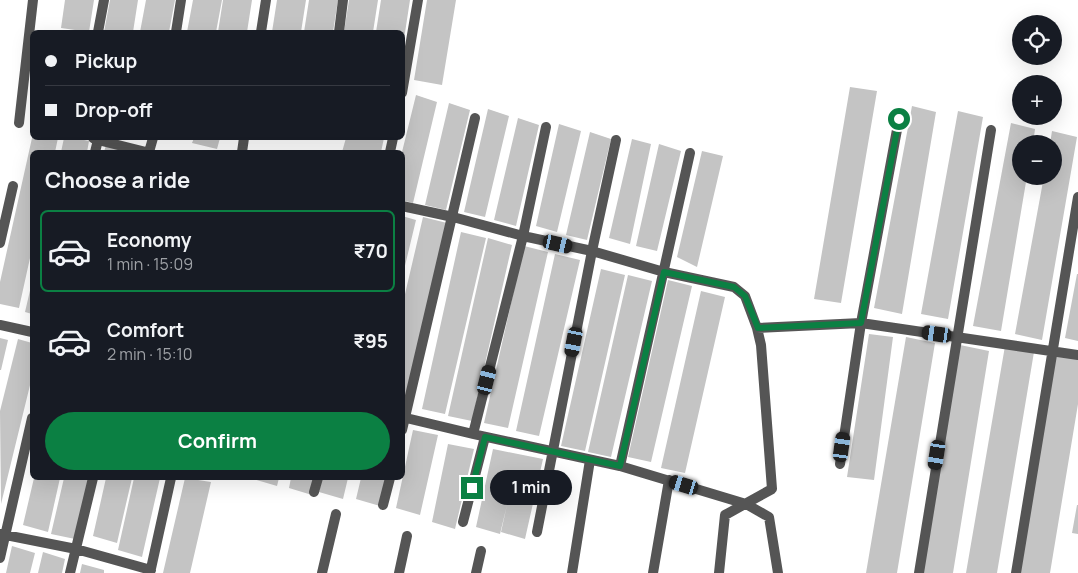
<!DOCTYPE html>
<meta charset="utf-8">
<style>
:root{--surface:#171b24;--page:#242831;--text:#f1f3f6;--muted:#9ea1a6;--line:#363941;--accent:#0b8043}
body{margin:0;font-family:Manrope,sans-serif;background:var(--page);color:var(--text);height:100vh;display:flex;flex-direction:column;font-size:19px;white-space:nowrap}
*{box-sizing:border-box;margin:0}
p{font-size:16px;color:var(--muted)}
.icon{flex:none;width:28px;height:28px;fill:none;stroke:currentColor;stroke-width:2;stroke-linecap:round;stroke-linejoin:round}
.map{position:relative;flex:1;overflow:hidden}
.sheet{position:absolute;left:30px;top:150px;width:375px;height:330px;display:flex;flex-direction:column;background:var(--surface);border-radius:8px;box-shadow:0 5px 20px #0002}
.sheet>*{flex:none}
.hud{position:absolute;left:30px;top:30px;width:375px;height:110px;border-radius:8px;box-shadow:0 5px 20px #0002;display:grid;align-content:center;height:110px;padding:0 15px;background:var(--surface)}
.buttons{position:absolute;left:1012px;top:15px;display:grid;gap:10px}
.buttons a{display:grid;place-items:center;width:50px;height:50px;border-radius:50%;background:var(--surface);box-shadow:0 5px 20px #0002;font-size:25px}
.end{position:absolute;width:22px;height:22px;margin:-11px;border:6px solid #0b8043;background:#fff;box-shadow:0 0 0 2px #fff}
.from{border-radius:50%}
.bubble{position:absolute;height:35px;border-radius:18px;background:var(--surface);box-shadow:0 5px 20px #0002;font-size:16px;font-weight:700;line-height:35px;text-align:center}
.car{position:absolute;width:15px;height:30px;margin:-15px -8px;border-radius:6px;box-shadow:0 0 4px 1px #0007;background:linear-gradient(#222 24%,#8ab4d8 0 40%,#222 0 76%,#8ab4d8 0 86%,#222 0)}
.hud b{display:flex;align-items:center;gap:18px;height:48px;font-size:19px}
.hud b+b{border-top:1px solid var(--line)}
.hud i{width:12px;height:12px;background:var(--text)}
ul{padding:0;list-style:none}
li{display:flex;align-items:center;gap:15px;height:82px;margin:0 10px 8px;padding:0 5px;border:2px solid transparent;border-radius:8px}
li div{flex:1}
li b{display:block;font-size:19px}
li em{font-style:normal;font-weight:700}
li.selected{border-color:var(--accent)}
li>.icon{width:45px;height:45px;stroke-width:1.5}
h2{padding:0 15px;font-size:22px;line-height:60px}
.cta{display:flex;gap:10px;margin-top:auto;padding:10px 15px}
.cta a{flex:1;height:58px;border-radius:30px;background:var(--accent);color:#fff;font-size:20px;font-weight:700;line-height:58px;text-align:center}
.map>svg:first-child{display:block}
</style>
<div class="map">
<svg width="1078" height="573" viewBox="0 0 1078 573">
<rect width="100%" height="100%" fill="#fff"/>
<path fill="#c4c4c4" d="M65,0H94L89,32L61,28Z
M110,0H138L133,32H104Z
M146,0H175L169,32H140Z
M193,0H222L216,32H187Z
M223,0H252L247,32H218Z
M277,0H306L301,32H272Z
M309,0H338L333,32H304Z
M349,0H378L373,32H344Z
M381,0H410L404,39L402,32H376Z
M427,0H456L442,85L414,80Z
M850,87L877,91L841,303L814,299Z
M416,95L437,102L413,203L402,200V152Z
M449,103L470,110L446,210L425,205Z
M912,106L936,112L902,314L874,308Z
M488,109L509,116L485,217L464,212Z
M958,111L983,117L948,319L921,314Z
M518,118L539,125L516,226L494,220Z
M1011,123L1035,129L1033,144H1021V176H1027L1001,331L973,326Z
M559,124L581,131L557,232L536,226Z
M1052,131L1077,137L1042,340L1015,334L1044,176H1054V144H1050Z
M590,132L611,139L587,240L566,235Z
M32,138H58L55,152H32V249L19,308L0,304V282Z
M64,138H74L89,141L87,152H61Z
M194,138H220L217,149L192,143Z
M346,138H384L381,152H342Z
M632,139L651,144L630,244L609,238Z
M659,144L681,151L657,251L636,246Z
M106,145L132,152H104Z
M702,151L723,156L697,267L677,257Z
M402,216L416,220L403,274H402Z
M423,217L447,223L407,399L402,398V307Z
M461,232L486,238L445,414L422,409Z
M488,238L512,245L472,421L448,416Z
M524,246L548,252L508,428L484,423Z
M555,254L580,260L539,436L516,431Z
M601,269L625,275L585,451L561,446Z
M1077,274H1078V341L1065,338Z
M628,275L652,281L611,457L588,452Z
M668,280L692,286L651,462L628,457Z
M32,282V314L25,312Z
M701,291L725,297L685,473L661,468Z
M869,334L893,337L874,480L847,477Z
M906,337L935,343L897,573H866Z
M0,338L8,340L1,370H0Z
M18,339L32,343V377L1,504L0,411Z
M960,345L989,351L953,573H921Z
M1005,346L1034,352L997,573H966Z
M1056,355L1078,359V404L1050,573H1018Z
M413,430L438,435L420,515L396,508Z
M448,444L474,449L455,529L432,522Z
M493,449L543,459L525,539L501,532L507,505L500,534L476,527Z
M34,478H60L48,532L23,525Z
M64,478H89L75,539L51,534Z
M106,478H132L117,543L93,536Z
M134,478H160L142,557L118,550Z
M185,478L211,482L190,573H163Z
M254,478H279L277,486L253,479Z
M291,478H317L312,495L289,488Z
M322,478H348L343,499L319,492Z
M361,478H386L380,506L356,499Z
M1077,505H1078V534L1072,533Z
M12,546L35,553L30,573H6Z
M43,552L65,559L62,573H38Z
M82,564L104,570V573H80Z"/>
<g fill="none" stroke-linecap="round" stroke-linejoin="round">
<path stroke="#555" stroke-width="10" d="M98,32L104,0
M176,32L181,0
M261,32L266,0
M339,32L343,0
M402,93L418,0
M19,123L33,0
M93,138L98,140L146,152
M95,152L98,140
M149,152L153,138
M242,152L244,138
M390,152L393,138
M402,206L453,217L523,236L592,251L664,272L734,287L745,296L757,328L761,345L772,489L725,515L719,573
M0,243L13,186
M0,325L32,332
M757,328L861,323L1078,355
M402,417L473,434L620,466L746,504L769,517L778,573
M402,430L475,118
M473,434L523,236L546,127
M840,464L861,323L899,119
M620,466L690,153
M314,492L318,478
M383,505L390,478
M463,522L485,437
M537,532L592,251L616,140
M0,534L76,549L151,570
M0,558L32,418
M70,573L93,478
M150,573L171,478
M322,573L336,514
M399,573L407,536
M476,573L481,551
M572,573L590,460
M653,573L669,480
M919,573L991,130
M1016,573L1078,197"/>
</g>
<g fill="none" stroke-linecap="round" stroke-linejoin="round">
<path stroke="#0b8043" stroke-width="6" d="M472,488L485,437L620,466L664,272L734,287L745,296L758,328L861,323L899,119"/>
</g>
</svg>
<div class="buttons">
<a><svg class="icon" aria-label="locate" viewBox="0 0 24 24"><circle cx="12" cy="12" r="6"/><path d="M12 2v4M12 18v4M2 12h4M18 12h4"/></svg></a>
<a>+</a>
<a>−</a>
</div>
<i class="end from" style="left:899px;top:119px"></i>
<i class="end" style="left:472px;top:488px"></i>
<div class="bubble" style="left:490px;top:470px;width:82px">1 min</div>
<i class="car" style="left:558px;top:244px;rotate:103deg"></i>
<i class="car" style="left:937px;top:334px;rotate:278deg"></i>
<i class="car" style="left:574px;top:342px;rotate:191deg"></i>
<i class="car" style="left:487px;top:380px;rotate:14deg"></i>
<i class="car" style="left:842px;top:447px;rotate:8deg"></i>
<i class="car" style="left:937px;top:455px;rotate:189deg"></i>
<i class="car" style="left:684px;top:485px;rotate:287deg"></i>
<div class="hud">
<b><i class="from"></i>Pickup</b>
<b><i></i>Drop-off</b>
</div>
<section class="sheet">
<h2>Choose a ride</h2>
<ul>
<li class="selected"><svg class="icon" aria-label="car" viewBox="0 0 24 24"><path d="M5 17H2v-5l4-1 3-4h7l3 4 3 1v5h-3M9 17h6M6 11h13"/><circle cx="7" cy="17" r="2"/><circle cx="17" cy="17" r="2"/></svg><div><b>Economy</b><p>1 min · 15:09</p></div><em>₹70</em></li>
<li><svg class="icon" aria-label="car" viewBox="0 0 24 24"><path d="M5 17H2v-5l4-1 3-4h7l3 4 3 1v5h-3M9 17h6M6 11h13"/><circle cx="7" cy="17" r="2"/><circle cx="17" cy="17" r="2"/></svg><div><b>Comfort</b><p>2 min · 15:10</p></div><em>₹95</em></li>
</ul>
<div class="cta"><a>Confirm</a></div>
</section>
</div>
